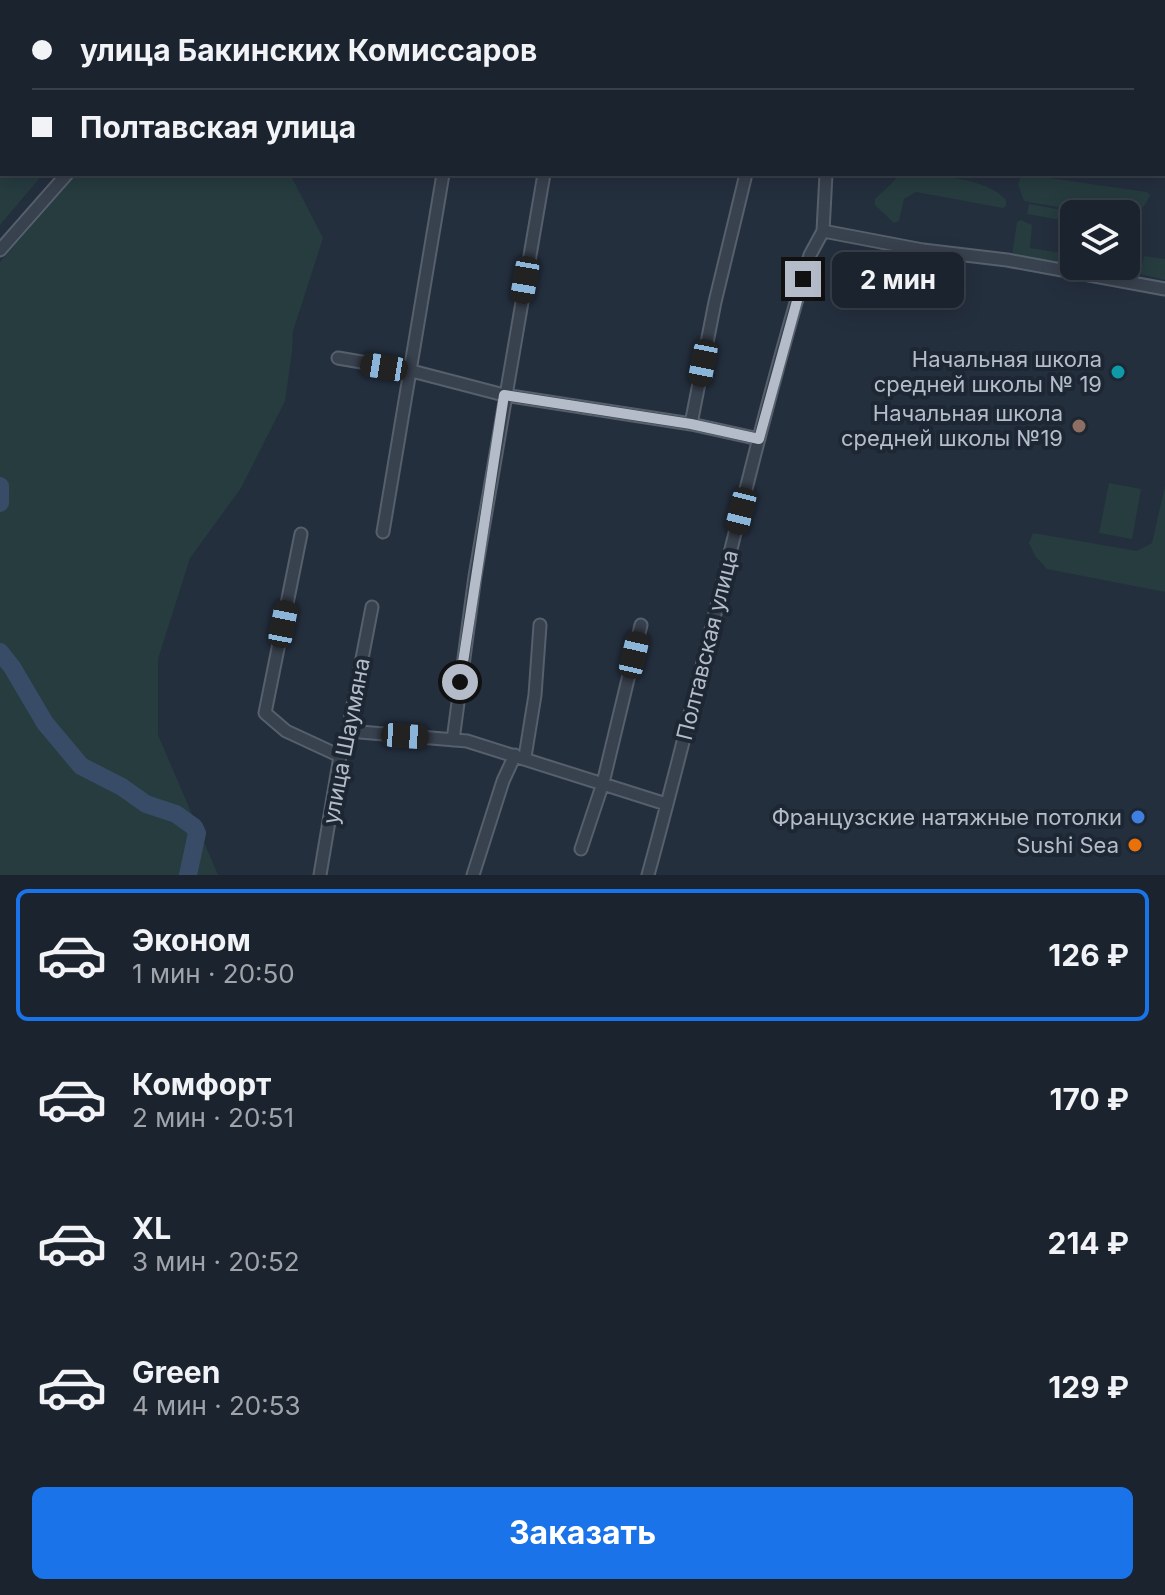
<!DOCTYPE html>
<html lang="ru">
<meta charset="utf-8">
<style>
:root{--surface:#1b232e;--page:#282f3a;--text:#f1f3f6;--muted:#a0a4aa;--line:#39404a;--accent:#1a73e8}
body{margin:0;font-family:Inter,sans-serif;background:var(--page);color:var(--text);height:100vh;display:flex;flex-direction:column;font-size:30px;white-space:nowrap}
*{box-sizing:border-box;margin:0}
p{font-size:26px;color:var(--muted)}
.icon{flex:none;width:44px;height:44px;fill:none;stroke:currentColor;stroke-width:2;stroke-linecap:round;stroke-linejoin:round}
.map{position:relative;height:875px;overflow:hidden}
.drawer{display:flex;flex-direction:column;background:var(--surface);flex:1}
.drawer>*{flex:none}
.banner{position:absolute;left:0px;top:0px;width:1166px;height:176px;box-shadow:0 4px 20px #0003,0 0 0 2px var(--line);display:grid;align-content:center;height:176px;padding:0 32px;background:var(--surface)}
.fabs{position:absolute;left:1060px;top:200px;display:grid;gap:16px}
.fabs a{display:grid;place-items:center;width:80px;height:80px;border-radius:12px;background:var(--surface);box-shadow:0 4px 20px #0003,0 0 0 2px var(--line);font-size:40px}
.end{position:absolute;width:36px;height:36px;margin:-18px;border:10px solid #b4bcc9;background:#111;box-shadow:0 0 0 4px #111}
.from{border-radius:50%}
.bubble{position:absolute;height:56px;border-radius:12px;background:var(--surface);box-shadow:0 4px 20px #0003,0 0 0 2px var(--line);font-size:26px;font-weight:700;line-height:56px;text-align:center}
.car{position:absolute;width:24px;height:48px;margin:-24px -12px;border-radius:10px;box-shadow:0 0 6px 2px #0007;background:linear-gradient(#222 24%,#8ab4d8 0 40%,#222 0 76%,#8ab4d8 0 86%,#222 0)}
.banner b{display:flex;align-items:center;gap:28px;height:76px;font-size:30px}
.banner b+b{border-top:2px solid var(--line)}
.banner i{width:20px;height:20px;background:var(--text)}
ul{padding:14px 0 0;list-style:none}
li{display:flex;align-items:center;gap:24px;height:132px;margin:0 16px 12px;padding:0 16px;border:4px solid transparent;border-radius:12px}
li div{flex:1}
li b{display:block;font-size:30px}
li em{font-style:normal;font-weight:700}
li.active{border-color:var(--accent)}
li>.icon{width:72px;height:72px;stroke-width:1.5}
.button{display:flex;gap:16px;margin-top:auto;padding:16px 32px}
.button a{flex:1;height:92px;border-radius:12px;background:var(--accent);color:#fff;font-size:32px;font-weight:700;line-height:92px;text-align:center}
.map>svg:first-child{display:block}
</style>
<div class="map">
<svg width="1165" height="875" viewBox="0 0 1165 875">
<rect width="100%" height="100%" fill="#242f3e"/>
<path fill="#263c3f" d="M0,0H154L2,2V174H43L0,225Z
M77,174H290L323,238L293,331L292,352L285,401L241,488L190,558L158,659V735L218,875H0V262Z
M901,174C929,174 987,177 1006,200V206L1003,208L916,192L904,199L899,221L894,223L875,205V199Z
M1022,174L1147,192L1150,195C1148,202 1131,224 1126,230V214H1074V222L1064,220L1063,208L1024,201L1018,184Z
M1029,204L1063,210L1061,220L1027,214Z
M1021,220L1032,225L1030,248L1074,255V266H1126V264L1127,272L1123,274L1081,269L1012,255L1017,222Z
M1144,256L1165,259V280L1140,274Z
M1109,483L1141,489L1132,539L1099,533Z
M1165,486V592L1047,569L1035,556L1029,543L1033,533L1137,551L1152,543Z"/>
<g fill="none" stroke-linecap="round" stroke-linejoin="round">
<path stroke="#394c67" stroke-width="18" d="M0,486V503
M0,652L12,667L45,723L81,766L122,787L146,804L176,814L194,827L197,833L188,875"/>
<g stroke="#565f6c" stroke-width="15">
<path id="minor" d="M670,0L672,2
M171,2L172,0
M474,2V0
M575,2V0
M826,174L823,231L923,250L1007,260L1165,289
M0,250L67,174
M338,358L408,370L504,395L691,424L759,439
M691,424L715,302L746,174
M383,532L443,174
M301,534L265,713L286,731L340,756
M348,731L467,741L666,804
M453,740L475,576L544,174
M525,757L535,695L540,625
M581,849L603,783L641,625
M320,875L340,756L348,731L372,607
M473,875L503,781L515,755
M648,875C705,669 748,460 810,255L823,231"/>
</g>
<use href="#minor" stroke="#38414e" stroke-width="11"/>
</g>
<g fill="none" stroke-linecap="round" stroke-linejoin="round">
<path stroke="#b4bcc9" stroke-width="10" d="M460,682L504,395L691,424L759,439L803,279"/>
</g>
<circle fill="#0f9aa8" stroke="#1d2633" stroke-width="3" cx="1118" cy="372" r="8"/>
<circle fill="#8d6e63" stroke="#1d2633" stroke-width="3" cx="1079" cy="426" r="8"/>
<circle fill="#3f7fe0" stroke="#1d2633" stroke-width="3" cx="1138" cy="817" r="8"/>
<circle fill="#e8710a" stroke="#1d2633" stroke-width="3" cx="1135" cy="845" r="8"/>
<g text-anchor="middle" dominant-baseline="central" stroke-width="8" stroke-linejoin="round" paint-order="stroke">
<g font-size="22" fill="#b4bcc9" stroke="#1d2633" text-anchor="end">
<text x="1102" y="359">Начальная школа<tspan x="1102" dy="25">средней школы № 19</tspan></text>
<text x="1063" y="413">Начальная школа<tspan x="1063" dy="25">средней школы №19</tspan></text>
<text x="1122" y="817">Французские натяжные потолки</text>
<text x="1119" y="845">Sushi Sea</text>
</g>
<g font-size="22" fill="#b4bcc9" stroke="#1d2633">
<text transform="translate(707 645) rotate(-76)">Полтавская улица</text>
<text transform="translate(346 741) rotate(-79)">улица Шаумяна</text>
</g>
</g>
</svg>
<div class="fabs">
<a><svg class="icon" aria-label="layers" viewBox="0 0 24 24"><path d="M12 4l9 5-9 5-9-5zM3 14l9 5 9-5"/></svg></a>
</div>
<i class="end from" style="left:460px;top:682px"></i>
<i class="end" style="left:803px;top:279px"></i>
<div class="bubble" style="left:832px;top:252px;width:132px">2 мин</div>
<i class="car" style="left:525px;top:280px;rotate:190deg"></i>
<i class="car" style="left:703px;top:363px;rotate:191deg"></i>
<i class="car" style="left:384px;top:367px;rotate:279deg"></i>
<i class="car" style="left:741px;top:511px;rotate:194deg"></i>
<i class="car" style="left:283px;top:624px;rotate:11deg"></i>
<i class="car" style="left:634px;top:655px;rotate:13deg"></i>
<i class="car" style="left:405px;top:736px;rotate:94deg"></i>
<div class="banner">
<b><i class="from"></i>улица Бакинских Комиссаров</b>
<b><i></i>Полтавская улица</b>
</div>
</div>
<section class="drawer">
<ul>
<li class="active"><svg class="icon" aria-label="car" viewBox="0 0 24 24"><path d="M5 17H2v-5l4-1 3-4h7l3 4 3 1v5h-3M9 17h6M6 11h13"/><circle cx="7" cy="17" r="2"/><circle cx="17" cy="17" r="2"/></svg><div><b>Эконом</b><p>1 мин · 20:50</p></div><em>126 ₽</em></li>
<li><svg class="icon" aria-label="car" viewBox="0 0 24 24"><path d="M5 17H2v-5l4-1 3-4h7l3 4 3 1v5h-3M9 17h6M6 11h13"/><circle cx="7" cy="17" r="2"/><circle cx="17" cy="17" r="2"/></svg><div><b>Комфорт</b><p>2 мин · 20:51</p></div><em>170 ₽</em></li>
<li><svg class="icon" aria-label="car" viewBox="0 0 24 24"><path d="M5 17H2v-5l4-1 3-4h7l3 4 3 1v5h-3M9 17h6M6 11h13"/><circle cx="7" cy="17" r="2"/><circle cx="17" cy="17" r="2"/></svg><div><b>XL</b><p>3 мин · 20:52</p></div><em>214 ₽</em></li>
<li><svg class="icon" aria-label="car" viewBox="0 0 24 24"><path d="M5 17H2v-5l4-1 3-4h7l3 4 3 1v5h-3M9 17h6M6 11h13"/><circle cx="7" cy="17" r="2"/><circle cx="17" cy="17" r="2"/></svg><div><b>Green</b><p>4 мин · 20:53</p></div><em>129 ₽</em></li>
</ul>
<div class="button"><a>Заказать</a></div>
</section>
